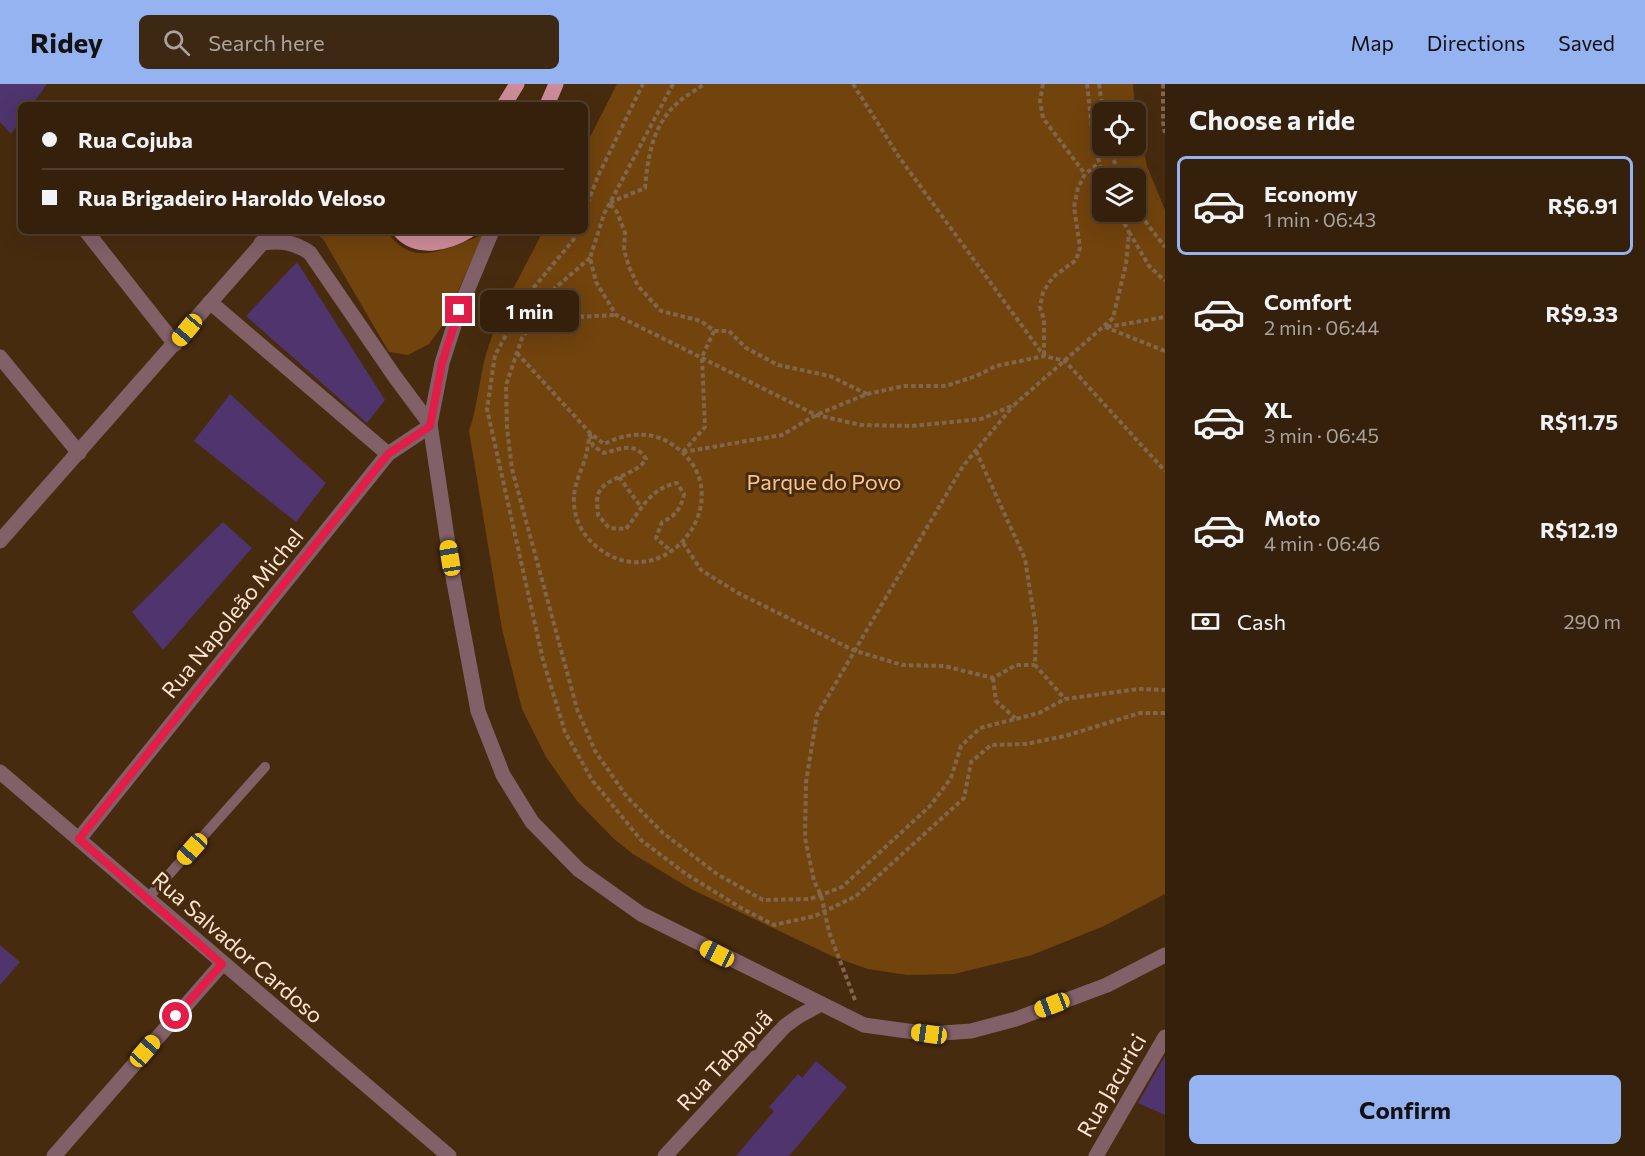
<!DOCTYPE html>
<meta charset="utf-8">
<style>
:root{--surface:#35200b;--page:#3d2814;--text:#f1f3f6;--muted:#aaa39d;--line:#4f3e2c;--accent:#95b2f1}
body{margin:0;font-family:Commissioner,sans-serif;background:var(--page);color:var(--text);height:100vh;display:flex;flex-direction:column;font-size:22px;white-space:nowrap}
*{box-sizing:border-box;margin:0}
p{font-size:20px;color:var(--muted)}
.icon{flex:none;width:33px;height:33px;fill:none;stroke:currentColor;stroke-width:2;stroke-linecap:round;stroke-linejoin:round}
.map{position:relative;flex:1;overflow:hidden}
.details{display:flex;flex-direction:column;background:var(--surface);width:480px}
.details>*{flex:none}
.hud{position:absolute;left:18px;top:18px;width:570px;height:132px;border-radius:9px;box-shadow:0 6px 24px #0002,0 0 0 2px var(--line);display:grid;align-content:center;height:132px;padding:0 24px;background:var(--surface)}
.tools{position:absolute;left:1092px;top:18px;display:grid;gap:12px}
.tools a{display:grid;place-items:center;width:54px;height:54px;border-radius:9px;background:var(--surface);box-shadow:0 6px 24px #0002,0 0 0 2px var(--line);font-size:30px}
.end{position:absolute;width:27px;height:27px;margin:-14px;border:8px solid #e11d48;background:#fff;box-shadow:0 0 0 3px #fff}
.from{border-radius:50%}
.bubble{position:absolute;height:42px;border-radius:9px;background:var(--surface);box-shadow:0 6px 24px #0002,0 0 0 2px var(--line);font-size:20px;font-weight:700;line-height:42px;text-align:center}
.car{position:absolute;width:18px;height:36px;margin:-18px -9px;border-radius:8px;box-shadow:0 0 4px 2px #0007;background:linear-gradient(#f5c518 24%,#345 0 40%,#f5c518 0 76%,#345 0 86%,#f5c518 0)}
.hud b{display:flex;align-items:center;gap:21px;height:57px;font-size:22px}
.hud b+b{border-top:2px solid var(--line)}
.hud i{width:15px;height:15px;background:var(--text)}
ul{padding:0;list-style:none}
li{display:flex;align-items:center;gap:18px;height:99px;margin:0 12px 9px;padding:0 12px;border:3px solid transparent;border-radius:9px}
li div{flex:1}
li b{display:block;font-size:22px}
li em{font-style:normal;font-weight:700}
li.current{border-color:var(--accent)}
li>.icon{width:54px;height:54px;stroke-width:1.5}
h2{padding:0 24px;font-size:27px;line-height:72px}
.pay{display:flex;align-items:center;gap:15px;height:66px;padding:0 24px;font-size:22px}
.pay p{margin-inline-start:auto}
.action{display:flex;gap:12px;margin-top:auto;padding:12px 24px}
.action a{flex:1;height:69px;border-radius:9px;background:var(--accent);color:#111;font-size:24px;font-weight:700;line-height:69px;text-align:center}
header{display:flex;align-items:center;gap:36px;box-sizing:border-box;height:84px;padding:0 30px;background:var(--accent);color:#111}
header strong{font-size:28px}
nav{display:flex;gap:33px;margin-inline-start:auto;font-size:21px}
.search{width:420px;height:54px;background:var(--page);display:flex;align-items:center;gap:15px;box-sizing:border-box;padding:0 21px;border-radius:9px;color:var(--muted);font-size:22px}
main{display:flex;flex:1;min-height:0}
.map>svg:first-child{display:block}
</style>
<header>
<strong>Ridey</strong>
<div class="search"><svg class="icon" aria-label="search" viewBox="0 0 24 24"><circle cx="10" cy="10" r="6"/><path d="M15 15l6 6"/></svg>Search here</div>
<nav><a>Map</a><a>Directions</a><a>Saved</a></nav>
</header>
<main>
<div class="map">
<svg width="1165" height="1072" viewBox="0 0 1165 1072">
<rect width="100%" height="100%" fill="#472b0f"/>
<path fill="#71430d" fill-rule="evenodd" d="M617,0H1133L1135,28H1102V62H1136V32L1147,82L1165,126V810L1104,842L1032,871L954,890L907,891L868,885L834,873L691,805L633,770L614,755L577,717L546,673L522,625L502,545L469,347C479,319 479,289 489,261C502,221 525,184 543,147H585V63ZM1136,94V128H1102V94Z
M312,147H387C412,187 448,163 483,151L443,241L429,260L408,271L389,268L323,155Z"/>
<path fill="#4f346d" d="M0,0H47L32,21H21V36L11,50L0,38Z
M297,178L385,316L367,339L246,232Z
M230,310L326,399L296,438L194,357Z
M223,438L252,464L163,566L132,528Z
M0,861L20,878L0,901Z
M1165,972V1031L1138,1019Z
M816,977L847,1003L789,1072H736L774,1027L769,1023L798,990L802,994Z"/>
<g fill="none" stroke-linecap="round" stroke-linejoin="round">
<path stroke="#81664c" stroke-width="4" stroke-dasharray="4.5 3" stroke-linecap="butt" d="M673,0L604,130L590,174L596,198L616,231L816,331L861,341L911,342L981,335L1014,321L1113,234L1126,180L1129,148L1118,128
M853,0L899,73L1044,272
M1043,0L1040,17L1043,34L1085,90
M1087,0L1094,61L1104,94
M1099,0L1103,28
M1163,0V38L1165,49
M1108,62L1121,94
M1136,125L1165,163
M585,126L598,92L643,0
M577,147L574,155L530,208L495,271L487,325L543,576L565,648L592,696L641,756L686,790L741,824L774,841L815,832L856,812L964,714L971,678L991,661L1026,660L1065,652L1140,629H1165
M1129,148L1149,182L1165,197
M590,174L555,204L522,254L506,301L507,344L512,385L577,625L595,667L627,713L663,749L717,790L763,816L810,815L842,803L930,722L951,694L961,662L980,644L1039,629L1065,615L1138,605L1165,606
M1105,243L1165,267
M1107,243L1165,233
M529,244L553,234L616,231
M517,269L590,349L604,360C626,349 652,346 673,361C746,410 665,518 597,463C584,453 575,437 574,420C573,405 578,394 583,381C587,371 588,359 590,349
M1044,271V236L1040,223L1043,208L1053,193L1076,176L1080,164L1074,123L1078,104L1085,90L1099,79
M867,310L904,302H946L976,292L996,282L1044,272L1065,277L1165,387
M590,351L593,362L604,369C621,365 635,357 646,375C637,392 602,393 598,411C596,417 598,425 598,431L609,444L626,445C641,426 650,404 677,399L684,410C681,424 676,432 662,438L656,454L672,468
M976,367L1025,475L1036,544L1035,581L1065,615
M683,368L705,343L702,273L714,247L701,237L661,227L638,202L629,183L624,166L625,149L617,128L609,119L645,104C648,71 653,38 681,16C688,10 697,6 704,0
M683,368L782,351L816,331L867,310L830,292L778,281L746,264L729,247H714
M619,393L641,423
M683,459L701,486L738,509L853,566L902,581L944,582L993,594L1016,581H1035
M993,594L996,617L1015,634
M855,916L829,848L821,811L814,797L805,754L806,698L817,631L963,382L1013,322"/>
<path stroke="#816068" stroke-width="10" d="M147,815L265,683"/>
<path stroke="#816068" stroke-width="15" d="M86,147L175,260
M261,159C281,157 293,157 310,169L395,293L430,340
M210,218L388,370
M0,273L79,369
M0,688L449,1072
M79,755L388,370L430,342
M54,1072L222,880
M1096,1072L1165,953"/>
<path stroke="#816068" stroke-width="15" d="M492,147L459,226L442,279L430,340L453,493L478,627L503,691L532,738L579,786L641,830L864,941L929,950L971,947L1016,935L1107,901L1165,871
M0,457L273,147
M665,1072L785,942L799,932L821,920"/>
<path stroke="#ce8c9b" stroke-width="15" d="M504,21L517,0
M547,21L556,0
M400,147C417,167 449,159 468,147"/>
</g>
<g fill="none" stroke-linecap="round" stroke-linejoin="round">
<path stroke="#e11d48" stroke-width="8" d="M176,932L222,880L79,755L388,370L430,342L442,279L459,226"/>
</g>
<g text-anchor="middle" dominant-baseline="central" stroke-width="6" stroke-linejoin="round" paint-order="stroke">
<g font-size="22" fill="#fac28d" stroke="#472b0f">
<text x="824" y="397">Parque do Povo</text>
</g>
<g font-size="22" fill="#fde5d0" stroke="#472b0f">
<text transform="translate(232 529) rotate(-51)">Rua Napoleão Michel</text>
<text transform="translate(238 863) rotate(41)">Rua Salvador Cardoso</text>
<text transform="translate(724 976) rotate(-47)">Rua Tabapuã</text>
<text transform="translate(1111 1001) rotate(-60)">Rua Jacurici</text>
</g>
</g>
</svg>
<div class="tools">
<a><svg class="icon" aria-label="locate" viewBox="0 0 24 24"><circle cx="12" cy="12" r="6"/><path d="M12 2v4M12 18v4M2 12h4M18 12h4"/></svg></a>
<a><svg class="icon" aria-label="layers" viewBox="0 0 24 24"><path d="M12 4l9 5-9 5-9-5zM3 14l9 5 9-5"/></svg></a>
</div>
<i class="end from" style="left:176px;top:932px"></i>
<i class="end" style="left:459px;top:226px"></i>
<div class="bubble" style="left:480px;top:206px;width:99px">1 min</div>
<i class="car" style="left:187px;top:246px;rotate:220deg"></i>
<i class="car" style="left:450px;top:474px;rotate:351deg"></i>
<i class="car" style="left:192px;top:765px;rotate:222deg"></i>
<i class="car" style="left:717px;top:870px;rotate:297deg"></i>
<i class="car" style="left:1052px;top:921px;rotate:249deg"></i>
<i class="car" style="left:929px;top:950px;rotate:278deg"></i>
<i class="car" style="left:145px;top:967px;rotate:41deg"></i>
<div class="hud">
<b><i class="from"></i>Rua Cojuba</b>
<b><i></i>Rua Brigadeiro Haroldo Veloso</b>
</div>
</div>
<section class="details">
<h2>Choose a ride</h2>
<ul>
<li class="current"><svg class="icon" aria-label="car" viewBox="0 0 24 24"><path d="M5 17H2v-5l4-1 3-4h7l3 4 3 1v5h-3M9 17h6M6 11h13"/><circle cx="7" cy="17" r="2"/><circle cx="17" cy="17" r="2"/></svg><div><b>Economy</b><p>1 min · 06:43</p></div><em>R$6.91</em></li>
<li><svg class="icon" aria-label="car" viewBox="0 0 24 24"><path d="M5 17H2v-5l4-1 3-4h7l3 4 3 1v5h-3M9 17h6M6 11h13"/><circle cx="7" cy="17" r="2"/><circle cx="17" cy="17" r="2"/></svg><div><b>Comfort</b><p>2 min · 06:44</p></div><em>R$9.33</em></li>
<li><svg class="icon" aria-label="car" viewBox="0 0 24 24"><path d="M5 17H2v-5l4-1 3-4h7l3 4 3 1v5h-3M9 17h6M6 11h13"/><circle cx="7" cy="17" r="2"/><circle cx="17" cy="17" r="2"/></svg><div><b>XL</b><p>3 min · 06:45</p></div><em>R$11.75</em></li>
<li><svg class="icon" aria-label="car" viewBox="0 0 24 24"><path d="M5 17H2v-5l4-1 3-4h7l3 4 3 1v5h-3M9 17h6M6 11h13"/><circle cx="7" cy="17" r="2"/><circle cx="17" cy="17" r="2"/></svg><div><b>Moto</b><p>4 min · 06:46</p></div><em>R$12.19</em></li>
</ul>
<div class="pay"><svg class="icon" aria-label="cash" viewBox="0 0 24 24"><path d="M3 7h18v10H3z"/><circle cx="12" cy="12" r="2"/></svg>Cash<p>290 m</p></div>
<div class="action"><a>Confirm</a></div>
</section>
</main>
